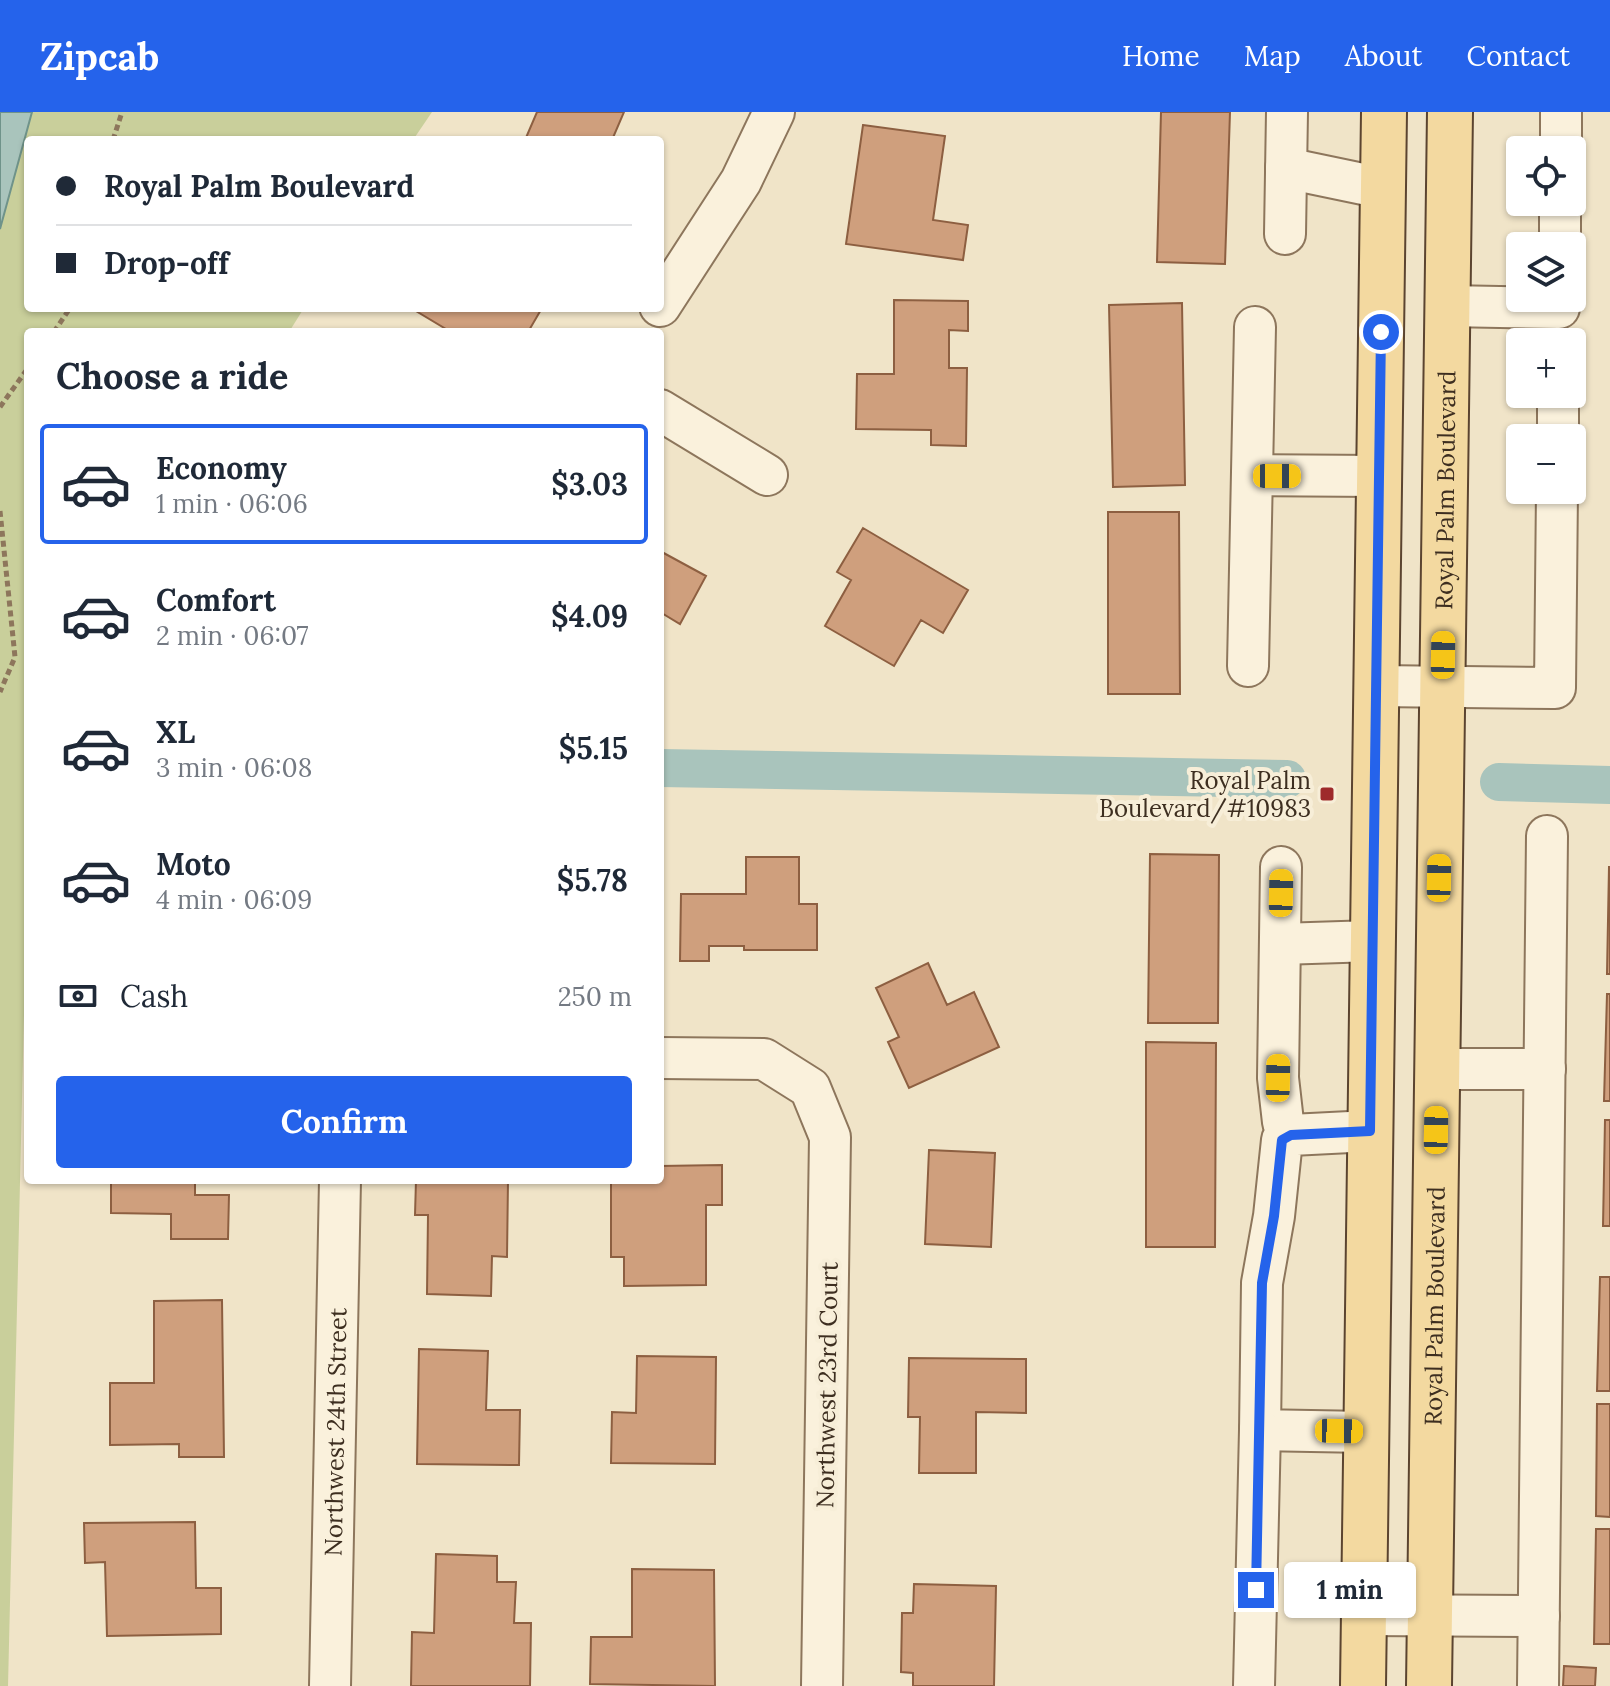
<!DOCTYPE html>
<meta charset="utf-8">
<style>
:root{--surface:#fff;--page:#f2f2f3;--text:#1f2937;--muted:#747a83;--line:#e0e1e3;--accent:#2563eb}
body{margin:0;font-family:Lora,serif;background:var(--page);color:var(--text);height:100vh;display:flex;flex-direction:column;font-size:30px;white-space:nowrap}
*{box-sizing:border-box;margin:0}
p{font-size:26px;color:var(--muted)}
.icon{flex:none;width:44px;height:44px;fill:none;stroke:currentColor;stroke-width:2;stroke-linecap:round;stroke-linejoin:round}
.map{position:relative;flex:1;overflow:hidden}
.panel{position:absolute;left:24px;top:216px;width:640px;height:856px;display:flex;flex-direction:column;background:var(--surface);border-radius:8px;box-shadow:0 2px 6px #0004}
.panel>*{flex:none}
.guide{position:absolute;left:24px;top:24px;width:640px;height:176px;border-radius:8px;box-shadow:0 2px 6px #0004;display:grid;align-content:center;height:176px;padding:0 32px;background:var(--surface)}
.controls{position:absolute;left:1506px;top:24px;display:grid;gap:16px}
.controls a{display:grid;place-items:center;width:80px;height:80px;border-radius:8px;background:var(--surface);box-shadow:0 2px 6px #0004;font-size:40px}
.end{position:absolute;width:36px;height:36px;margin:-18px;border:10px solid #2563eb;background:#fff;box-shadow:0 0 0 4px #fff}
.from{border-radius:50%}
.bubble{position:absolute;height:56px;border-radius:8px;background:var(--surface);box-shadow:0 2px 6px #0004;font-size:26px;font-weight:700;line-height:56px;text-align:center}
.car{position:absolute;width:24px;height:48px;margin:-24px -12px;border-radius:10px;box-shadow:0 0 6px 2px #0007;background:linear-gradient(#f5c518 24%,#345 0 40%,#f5c518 0 76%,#345 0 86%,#f5c518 0)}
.guide b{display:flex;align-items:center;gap:28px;height:76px;font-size:30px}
.guide b+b{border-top:2px solid var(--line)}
.guide i{width:20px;height:20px;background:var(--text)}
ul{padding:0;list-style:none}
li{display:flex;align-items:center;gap:24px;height:120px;margin:0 16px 12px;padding:0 16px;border:4px solid transparent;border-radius:8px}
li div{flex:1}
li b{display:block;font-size:30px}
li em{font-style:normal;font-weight:700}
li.active{border-color:var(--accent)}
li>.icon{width:72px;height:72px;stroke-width:1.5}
h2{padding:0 32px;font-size:36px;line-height:96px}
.pay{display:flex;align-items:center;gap:20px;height:88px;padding:0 32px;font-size:30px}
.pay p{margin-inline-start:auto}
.action{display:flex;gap:16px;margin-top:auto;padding:16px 32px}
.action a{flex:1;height:92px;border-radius:8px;background:var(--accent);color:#fff;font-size:32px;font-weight:700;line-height:92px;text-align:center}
header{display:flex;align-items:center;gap:48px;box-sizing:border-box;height:112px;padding:0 40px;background:var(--accent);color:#fff}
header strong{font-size:38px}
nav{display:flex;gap:44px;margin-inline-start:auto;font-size:28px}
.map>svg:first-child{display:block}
</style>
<header>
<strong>Zipcab</strong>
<nav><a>Home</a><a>Map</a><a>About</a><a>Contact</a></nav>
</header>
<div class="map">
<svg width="1610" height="1574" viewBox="0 0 1610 1574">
<rect width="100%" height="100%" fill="#f0e4c8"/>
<path fill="#c9cf9b" d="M0,0H432L413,28H28V196H304L289,220H28V735L8,1574H0Z"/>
<path fill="#a9c4bc" stroke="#6f938a" stroke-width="2" d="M0,0H32L0,117Z"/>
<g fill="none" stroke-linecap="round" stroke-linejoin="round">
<path stroke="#a9c4bc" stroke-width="38" d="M660,656L1287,667
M1499,670L1610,673"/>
</g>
<path fill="#cf9f7d" stroke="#8d5f41" stroke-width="2" d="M537,0H624L612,28H525Z
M1161,0H1230L1225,152L1157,150Z
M863,13L945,24L933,108L968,113L963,148L846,132Z
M894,188L968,189V219L949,218V256H967L966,334L931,333V318L856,317L857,262H894Z
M1182,191L1185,373L1113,375L1109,193Z
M411,196H542L528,220H451Z
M1108,400H1179L1180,582H1108Z
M863,416L968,478L943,521L921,508L894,554L825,514L851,468L837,460Z
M660,439L706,464L680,512L660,500Z
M1150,742L1219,743L1218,911H1148Z
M746,745H799V792H817V838H744V834H709V849H680L681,782H746Z
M1609,755H1610V862H1607Z
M928,851L947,893L974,880L999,935L909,976L888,930L899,925L876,876Z
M1607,882H1610V989H1604Z
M1146,930L1216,931L1215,1135H1146Z
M1605,1008H1610V1114H1603Z
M929,1038L995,1041L991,1135L925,1132Z
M722,1053V1093H706V1173L624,1174V1145H611V1068H660V1054Z
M111,1068H195V1083H229L228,1127H171V1102L111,1101Z
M416,1068H508L507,1145L492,1144L491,1184L427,1182L428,1103H415Z
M1600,1165H1610V1279H1597Z
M222,1188L224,1345H179V1332L110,1333V1271H154V1189Z
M419,1237L488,1239L486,1298H520L519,1353L417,1352Z
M637,1244L716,1245L715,1352L611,1351L612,1300L636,1301Z
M909,1246L1026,1247V1301L976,1300V1361H919L920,1305H908Z
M1597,1292H1610V1405L1596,1404Z
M195,1410L196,1476H221V1522L107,1524L105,1450L85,1451L84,1411Z
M1596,1417H1610V1532H1594Z
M436,1442L497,1444V1470H516L514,1511H531L530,1574H411L412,1520L434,1521Z
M632,1457L714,1458L715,1574L590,1572L591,1525H632Z
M914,1472L996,1474L994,1574H913V1561L901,1560L902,1501H913Z
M1564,1554L1596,1556L1595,1574H1563Z"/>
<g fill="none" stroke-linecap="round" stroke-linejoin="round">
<g stroke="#8d765c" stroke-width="44">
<g id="minor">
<path d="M1561,38V0"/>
<path d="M1286,56L1382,76"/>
<path d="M1285,122L1287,0"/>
<path d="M1560,134V90"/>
<path d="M660,194L741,69L774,0"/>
<path d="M1447,194L1559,196"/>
<path d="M660,298L767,363"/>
<path d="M1558,326V282"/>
<path d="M1252,363L1379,364"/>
<path d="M1248,554L1255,215"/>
<path d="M1376,574L1555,576L1557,378"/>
<path d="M1281,755L1278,966L1283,1010L1291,1023"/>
<path d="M1280,832L1373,829"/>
<path d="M660,946L764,947L810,976L830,1025L822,1574"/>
<path d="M1437,957H1545"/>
<path d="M1366,1320L1260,1318L1262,1171L1274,1104L1282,1028L1291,1023L1370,1019"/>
<path d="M1364,1503L1539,1504"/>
<path id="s1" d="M330,1574L340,1068"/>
<path d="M1254,1574L1260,1318"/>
<path d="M1538,1574L1547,724"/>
</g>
</g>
<g stroke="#5b4430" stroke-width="48">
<g id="major">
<path d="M1363,1574L1384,0"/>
<path id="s2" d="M1429,1574L1450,0"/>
</g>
</g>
<path stroke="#8d765c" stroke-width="5" stroke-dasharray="6 4" stroke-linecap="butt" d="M113,28L122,0
M54,220L70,196
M0,295L28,256
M0,399L15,545L0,580"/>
<use href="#minor" stroke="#faf1dc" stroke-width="40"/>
<use href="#major" stroke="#f3d9a0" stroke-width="44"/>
</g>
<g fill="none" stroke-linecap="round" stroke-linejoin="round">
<path stroke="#2563eb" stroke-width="10" d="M1256,1478L1262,1171L1274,1104L1282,1028L1291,1023L1370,1019L1381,220"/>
</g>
<rect fill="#9e2a2b" stroke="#f7eed8" stroke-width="3" x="1319" y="674" width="16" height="16" rx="4"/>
<g text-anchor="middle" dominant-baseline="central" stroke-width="8" stroke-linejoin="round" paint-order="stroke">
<g font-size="24" fill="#3d2e20" stroke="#f7eed8">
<text stroke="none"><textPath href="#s2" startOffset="1196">Royal Palm Boulevard</textPath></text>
<text stroke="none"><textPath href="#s2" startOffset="380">Royal Palm Boulevard</textPath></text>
<text transform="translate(827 1273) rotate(-89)">Northwest 23rd Court</text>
<text stroke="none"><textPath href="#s1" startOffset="254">Northwest 24th Street</textPath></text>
</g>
<g font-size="24" fill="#3d2e20" stroke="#f7eed8" text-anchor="end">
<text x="1311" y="668">Royal Palm<tspan x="1311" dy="28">Boulevard/#10983</tspan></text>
</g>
</g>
</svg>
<div class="controls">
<a><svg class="icon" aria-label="locate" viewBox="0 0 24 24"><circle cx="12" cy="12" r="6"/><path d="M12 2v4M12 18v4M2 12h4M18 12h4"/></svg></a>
<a><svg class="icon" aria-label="layers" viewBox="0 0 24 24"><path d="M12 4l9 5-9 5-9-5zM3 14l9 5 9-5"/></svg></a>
<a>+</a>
<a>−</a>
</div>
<i class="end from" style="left:1381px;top:220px"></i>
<i class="end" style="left:1256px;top:1478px"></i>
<div class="bubble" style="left:1284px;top:1450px;width:132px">1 min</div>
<i class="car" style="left:1277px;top:364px;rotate:90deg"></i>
<i class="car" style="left:1443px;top:543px;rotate:1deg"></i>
<i class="car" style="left:1439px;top:766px;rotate:1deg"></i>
<i class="car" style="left:1281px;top:781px;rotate:1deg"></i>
<i class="car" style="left:1278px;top:966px;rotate:1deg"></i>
<i class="car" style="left:1436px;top:1018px;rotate:1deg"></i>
<i class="car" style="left:1339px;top:1319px;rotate:91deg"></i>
<div class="guide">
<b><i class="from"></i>Royal Palm Boulevard</b>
<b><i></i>Drop-off</b>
</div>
<section class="panel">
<h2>Choose a ride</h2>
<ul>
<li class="active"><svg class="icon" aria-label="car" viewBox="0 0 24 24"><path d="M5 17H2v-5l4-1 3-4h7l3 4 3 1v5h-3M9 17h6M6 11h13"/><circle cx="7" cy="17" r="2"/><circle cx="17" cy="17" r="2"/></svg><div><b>Economy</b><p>1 min · 06:06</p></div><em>$3.03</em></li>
<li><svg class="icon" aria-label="car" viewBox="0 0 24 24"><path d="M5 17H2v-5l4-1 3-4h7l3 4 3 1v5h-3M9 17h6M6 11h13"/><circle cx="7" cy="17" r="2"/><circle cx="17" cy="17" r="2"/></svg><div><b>Comfort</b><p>2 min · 06:07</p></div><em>$4.09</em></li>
<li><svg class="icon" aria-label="car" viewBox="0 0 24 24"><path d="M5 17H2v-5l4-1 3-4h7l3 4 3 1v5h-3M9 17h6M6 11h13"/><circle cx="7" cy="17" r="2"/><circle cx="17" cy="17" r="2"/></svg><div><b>XL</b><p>3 min · 06:08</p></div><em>$5.15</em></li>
<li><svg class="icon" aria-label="car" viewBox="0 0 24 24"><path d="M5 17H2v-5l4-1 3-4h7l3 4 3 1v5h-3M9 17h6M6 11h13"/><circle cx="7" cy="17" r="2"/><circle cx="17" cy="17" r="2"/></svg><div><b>Moto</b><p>4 min · 06:09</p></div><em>$5.78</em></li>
</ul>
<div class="pay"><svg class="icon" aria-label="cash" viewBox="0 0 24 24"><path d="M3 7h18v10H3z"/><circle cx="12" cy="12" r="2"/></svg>Cash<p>250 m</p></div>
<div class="action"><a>Confirm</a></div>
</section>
</div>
